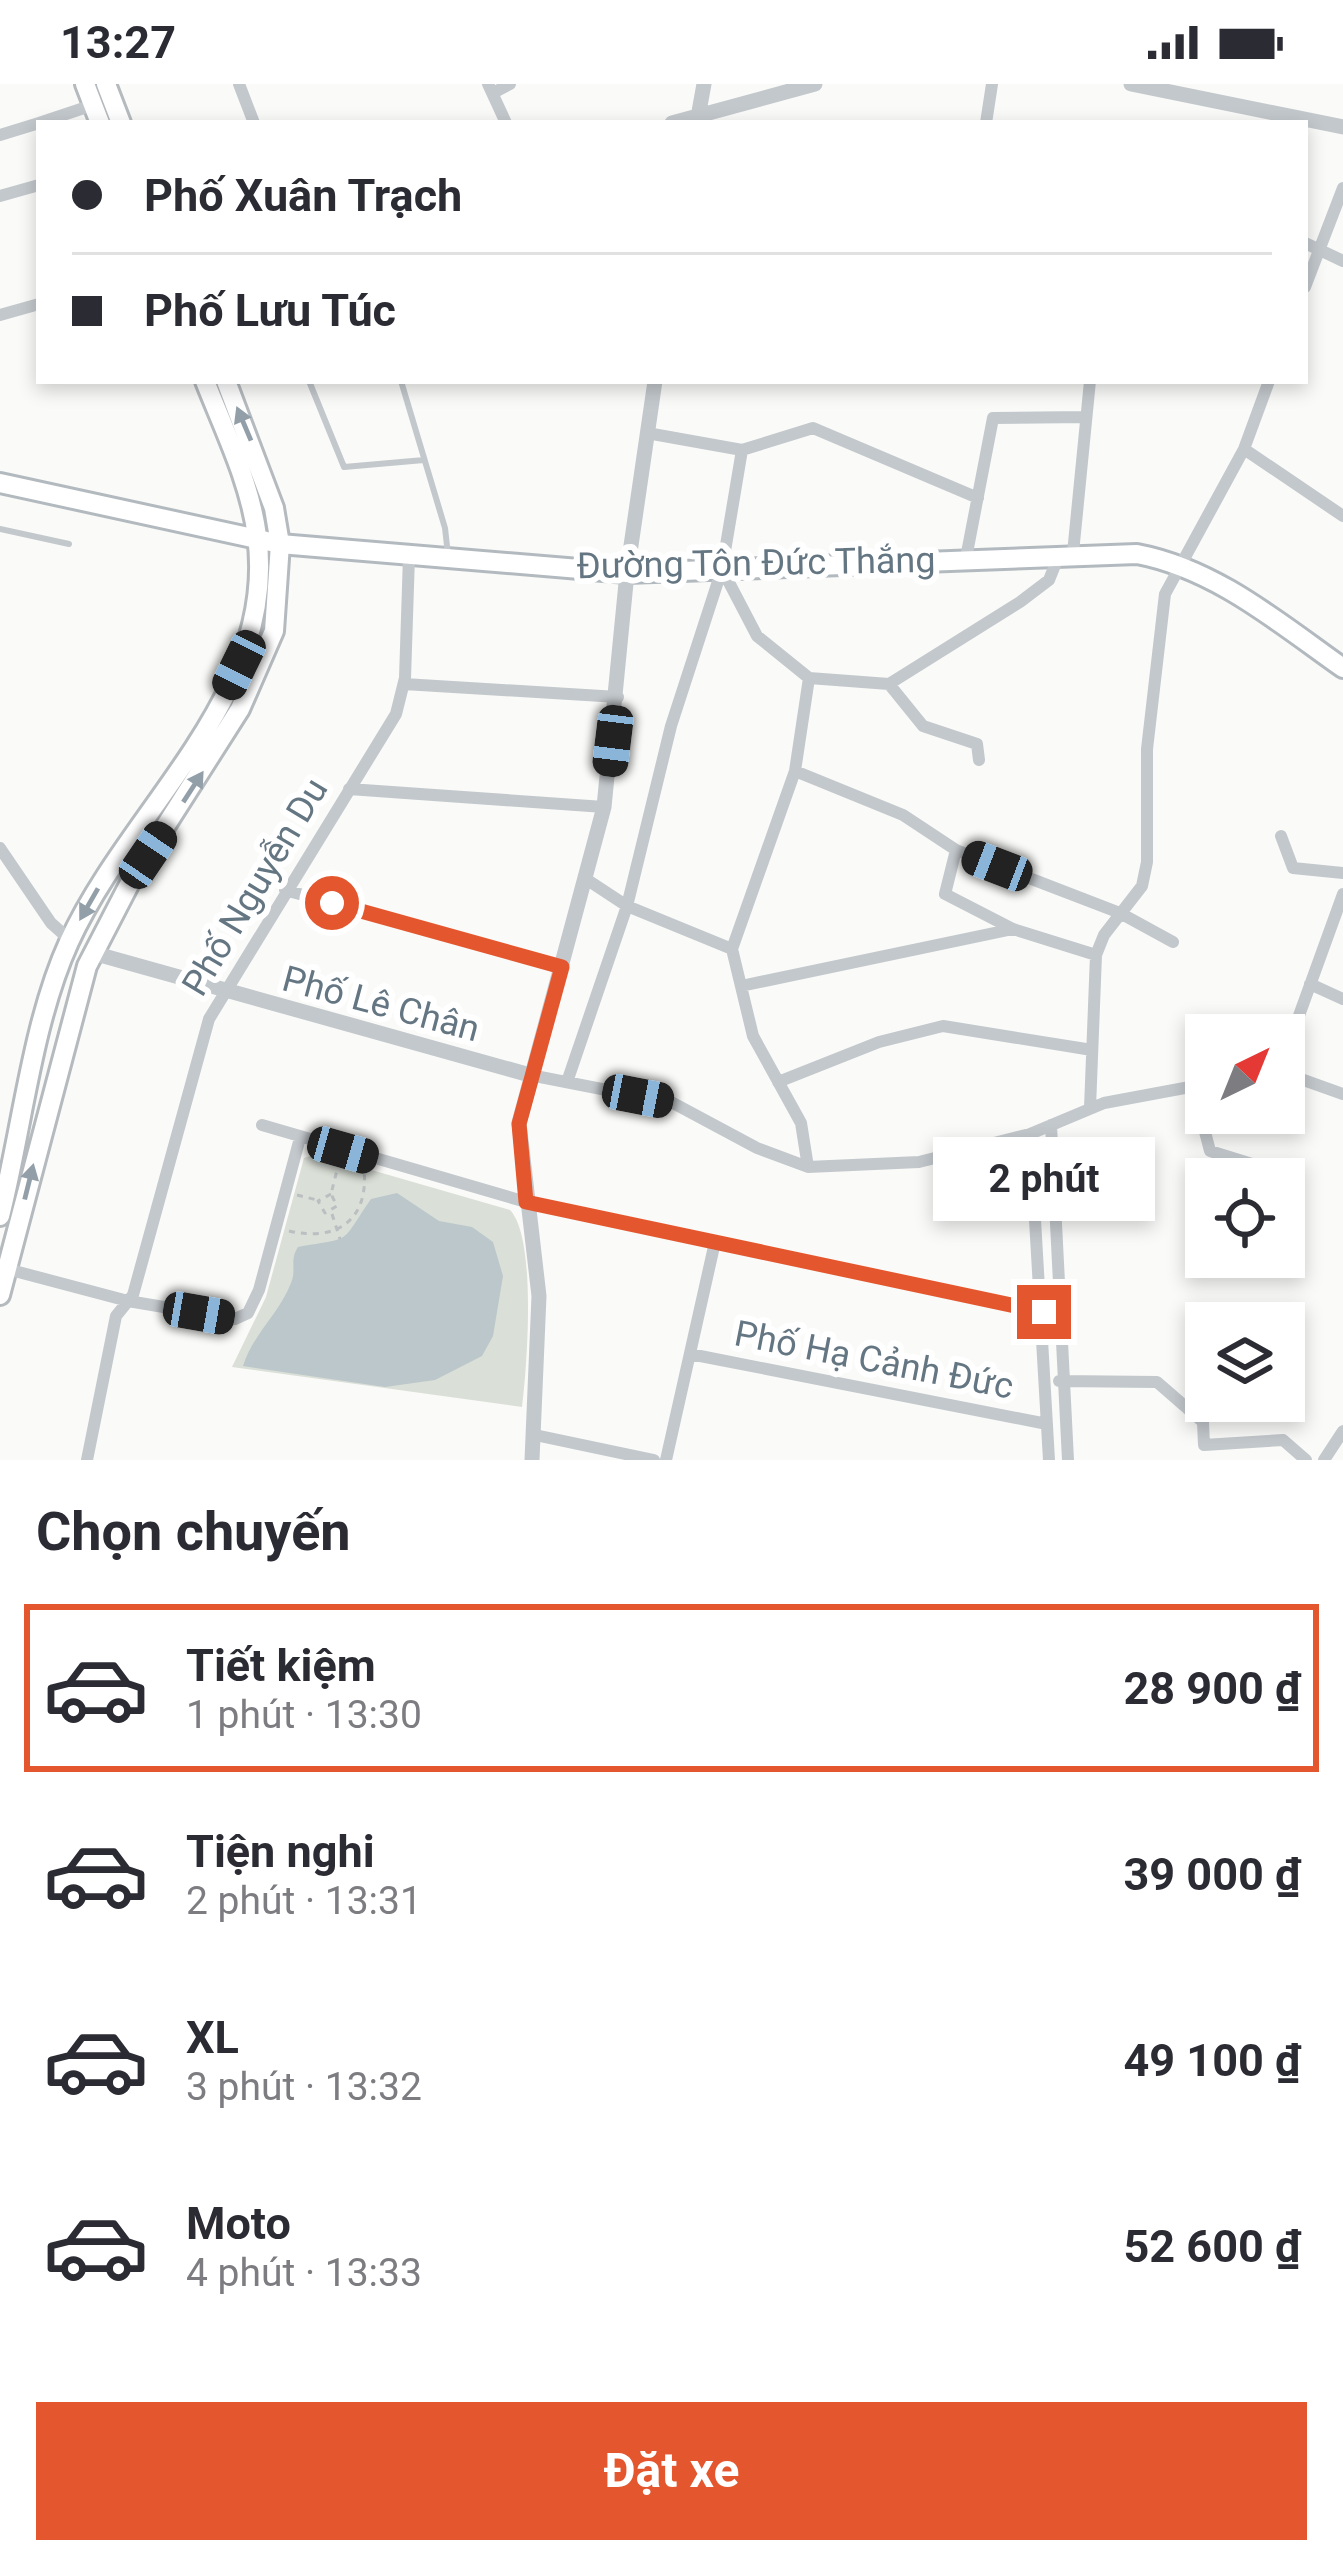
<!DOCTYPE html>
<html lang="vi">
<meta charset="utf-8">
<style>
:root{--surface:#fff;--page:#f7f7f7;--text:#2b2b33;--muted:#7c7c81;--line:#e1e1e2;--accent:#e4572e}
body{margin:0;font-family:Roboto,sans-serif;background:var(--page);color:var(--text);height:100vh;display:flex;flex-direction:column;font-size:45px;white-space:nowrap}
*{box-sizing:border-box;margin:0}
p{font-size:39px;color:var(--muted)}
.icon{flex:none;width:66px;height:66px;fill:none;stroke:currentColor;stroke-width:2;stroke-linecap:round;stroke-linejoin:round}
.map{position:relative;height:1376px;overflow:hidden}
.details{display:flex;flex-direction:column;background:var(--surface);flex:1}
.details>*{flex:none}
.hud{position:absolute;left:36px;top:36px;width:1272px;height:264px;border-radius:0px;box-shadow:0 6px 18px #0003;display:grid;align-content:center;height:264px;padding:0 36px;background:var(--surface)}
.needle{width:78px;rotate:43deg}
.tools{position:absolute;left:1185px;top:930px;display:grid;gap:24px}
.tools a{display:grid;place-items:center;width:120px;height:120px;border-radius:0px;background:var(--surface);box-shadow:0 6px 18px #0003;font-size:60px}
.end{position:absolute;width:54px;height:54px;margin:-27px;border:15px solid #e4572e;background:#fff;box-shadow:0 0 0 6px #fff}
.from{border-radius:50%}
.bubble{position:absolute;height:84px;border-radius:0px;background:var(--surface);box-shadow:0 6px 18px #0003;font-size:39px;font-weight:700;line-height:84px;text-align:center}
.car{position:absolute;width:36px;height:72px;margin:-36px -18px;border-radius:15px;box-shadow:0 0 9px 3px #0007;background:linear-gradient(#222 24%,#8ab4d8 0 40%,#222 0 76%,#8ab4d8 0 86%,#222 0)}
.hud b{display:flex;align-items:center;gap:42px;height:114px;font-size:45px}
.hud b+b{border-top:3px solid var(--line)}
.hud i{width:30px;height:30px;background:var(--text)}
ul{padding:0;list-style:none}
li{display:flex;align-items:center;gap:36px;height:168px;margin:0 24px 18px;padding:0 12px;border:6px solid transparent;border-radius:0px}
li div{flex:1}
li b{display:block;font-size:45px}
li em{font-style:normal;font-weight:700}
li.on{border-color:var(--accent)}
li>.icon{width:108px;height:108px;stroke-width:1.5}
h2{padding:0 36px;font-size:54px;line-height:144px}
.primary-button{display:flex;gap:24px;margin-top:auto;padding:24px 36px}
.primary-button a{flex:1;height:138px;border-radius:0px;background:var(--accent);color:#fff;font-size:48px;font-weight:700;line-height:138px;text-align:center}
.status{display:flex;justify-content:space-between;align-items:center;height:84px;padding:0 60px;background:var(--surface);direction:ltr}
.status svg{height:33px;fill:currentColor}
.map>svg:first-child{display:block}
</style>
<div class="status"><b>13:27</b><svg viewBox="0 0 49 12"><path d="M0 12V9h3v3zM5 12V6h3v6zM10 12V3h3v9zM15 12V0h3v12zM26 1h20v11H26zM47 4h2v5h-2z"/></svg></div>
<div class="map">
<svg width="1343" height="1376" viewBox="0 0 1343 1376">
<rect width="100%" height="100%" fill="#fafaf8"/>
<path fill="#dadfd7" d="M316,1070L510,1126C537,1154 527,1283 522,1323L232,1283L266,1213L304,1074Z"/>
<path fill="#bbc7cb" d="M397,1109L439,1137L472,1143L493,1158L503,1192L493,1252L482,1272L435,1296L385,1303L243,1282C253,1250 279,1230 291,1199C297,1185 289,1177 298,1163C355,1153 339,1161 371,1115Z"/>
<g fill="none" stroke-linecap="round" stroke-linejoin="round">
<g stroke="#b3babf" stroke-width="24">
<path id="secondary" d="M0,399L280,460L627,489L1137,470C1216,485 1279,539 1343,584"/>
</g>
<g stroke="#b5babe" stroke-width="24">
<path id="primary" d="M85,0L100,39
M106,0L121,39
M0,1132C22,1045 32,939 69,858C129,725 279,611 257,452C250,398 225,348 205,297
M0,1211L87,882L133,793L240,625L274,547L280,460L274,424L226,297"/>
</g>
<path stroke="#bbbfc2" stroke-width="3" stroke-dasharray="6 6" stroke-linecap="butt" d="M331,1110L318,1117L325,1129L337,1122L331,1110L339,1078
M297,1111L317,1116
M332,1130L340,1155
M289,1147C337,1158 369,1136 364,1085"/>
<path stroke="#c3c8cc" stroke-width="6" d="M309,297L344,383L424,376
M401,297L445,444L448,471
M0,445L69,460"/>
<path stroke="#c3c8cc" stroke-width="12" d="M239,0L254,39
M488,0L506,39
M493,9L510,0
M39,39L93,21
M986,39L992,0
M0,51L39,39
M0,112L39,101
M1305,159L1343,177
M1305,203L1343,104
M0,231L39,220
M1244,365L1343,432
M742,366L813,344L978,414
M1073,469L1090,297
M966,474L993,334L1086,333
M722,485L757,552L809,594L795,687L732,865L753,952L801,1039L808,1083
M809,594L889,600L1020,518L1049,496L1059,471
M404,600L618,613
M889,600L923,642L977,660L979,676
M795,687L903,731L956,766L1120,829L1173,858
M349,705L604,723
M1281,752L1293,784L1343,789
M0,764L51,839L70,856
M956,766L945,810L1013,845L1096,871
M586,795L627,822L732,865
M285,806L562,883
M1310,900L1343,915
M741,902L1013,845
M1284,973L1343,810
M1284,989L1343,1010
M530,991L673,1019L757,1064L808,1083L919,1078L1030,1050L1104,1019L1206,1000
M567,998L627,822L671,642L722,485L742,366L647,349
M778,998L879,958L943,942L1092,966
M1193,1002L1210,1067L1252,1080L1261,1095
M1090,1024L1096,871L1104,851L1142,802L1147,778V665L1165,510L1244,365L1269,297
M262,1041L526,1118L1044,1228
M1051,1041L1068,1376
M1030,1050L1049,1376
M1284,1151L1293,1155
M7,1185L128,1217L235,1235L248,1229L259,1206L300,1054
M690,1270L1047,1340
M1059,1297L1157,1298L1203,1338L1204,1361L1283,1356L1306,1376
M535,1351L654,1376
M87,1376L116,1232L133,1211L209,935L396,630L405,594L409,472
M666,1376L715,1158
M1324,1376L1343,1347"/>
<path stroke="#c3c8cc" stroke-width="15" d="M1131,0L1343,43
M698,33L704,0
M672,39L815,0
M93,869L530,991
M532,1376L539,1212L519,1039L604,723L627,489L655,297"/>
<use href="#secondary" stroke="#fff" stroke-width="18"/>
<use href="#primary" stroke="#fff" stroke-width="18"/>
</g>
<defs><path id="oneway-solid" d="M-6-.8H1V-3.2L6.5 0L1 3.2V.8H-6Z" transform="scale(3)"/></defs>
<g fill="#939fa8">
<use href="#oneway-solid" transform="translate(244 340) rotate(-113)"/>
<use href="#oneway-solid" transform="translate(193 703) rotate(-57)"/>
<use href="#oneway-solid" transform="translate(89 820) rotate(120)"/>
<use href="#oneway-solid" transform="translate(29 1098) rotate(-76)"/>
</g>
<g fill="none" stroke-linecap="round" stroke-linejoin="round">
<path stroke="#e4572e" stroke-width="15" d="M332,819L562,883L519,1040L526,1118L1044,1228"/>
</g>
<g text-anchor="middle" dominant-baseline="central" stroke-width="12" stroke-linejoin="round" paint-order="stroke">
<g font-size="36" fill="#657683" stroke="#fff">
<text transform="translate(756 479) rotate(-1)">Đường Tôn Đức Thắng</text>
<text transform="translate(255 803) rotate(-59)">Phố Nguyễn Du</text>
<text transform="translate(381 920) rotate(15)">Phố Lê Chân</text>
<text transform="translate(874 1276) rotate(11)">Phố Hạ Cảnh Đức</text>
</g>
</g>
</svg>
<div class="tools">
<a><svg class="needle" viewBox="-14 -14 28 28"><path d="M0-13l5 13h-10z" fill="#e53935"/><path d="M0 13l5-13h-10z" fill="#7c7c81"/></svg></a>
<a><svg class="icon" aria-label="locate" viewBox="0 0 24 24"><circle cx="12" cy="12" r="6"/><path d="M12 2v4M12 18v4M2 12h4M18 12h4"/></svg></a>
<a><svg class="icon" aria-label="layers" viewBox="0 0 24 24"><path d="M12 4l9 5-9 5-9-5zM3 14l9 5 9-5"/></svg></a>
</div>
<i class="end from" style="left:332px;top:819px"></i>
<i class="end" style="left:1044px;top:1228px"></i>
<div class="bubble" style="left:933px;top:1053px;width:222px">2 phút</div>
<i class="car" style="left:239px;top:581px;rotate:206deg"></i>
<i class="car" style="left:613px;top:657px;rotate:187deg"></i>
<i class="car" style="left:148px;top:771px;rotate:34deg"></i>
<i class="car" style="left:997px;top:782px;rotate:291deg"></i>
<i class="car" style="left:638px;top:1012px;rotate:101deg"></i>
<i class="car" style="left:343px;top:1066px;rotate:106deg"></i>
<i class="car" style="left:199px;top:1229px;rotate:100deg"></i>
<div class="hud">
<b><i class="from"></i>Phố Xuân Trạch</b>
<b><i></i>Phố Lưu Túc</b>
</div>
</div>
<section class="details">
<h2>Chọn chuyến</h2>
<ul>
<li class="on"><svg class="icon" aria-label="car" viewBox="0 0 24 24"><path d="M5 17H2v-5l4-1 3-4h7l3 4 3 1v5h-3M9 17h6M6 11h13"/><circle cx="7" cy="17" r="2"/><circle cx="17" cy="17" r="2"/></svg><div><b>Tiết kiệm</b><p>1 phút · 13:30</p></div><em>28 900 ₫</em></li>
<li><svg class="icon" aria-label="car" viewBox="0 0 24 24"><path d="M5 17H2v-5l4-1 3-4h7l3 4 3 1v5h-3M9 17h6M6 11h13"/><circle cx="7" cy="17" r="2"/><circle cx="17" cy="17" r="2"/></svg><div><b>Tiện nghi</b><p>2 phút · 13:31</p></div><em>39 000 ₫</em></li>
<li><svg class="icon" aria-label="car" viewBox="0 0 24 24"><path d="M5 17H2v-5l4-1 3-4h7l3 4 3 1v5h-3M9 17h6M6 11h13"/><circle cx="7" cy="17" r="2"/><circle cx="17" cy="17" r="2"/></svg><div><b>XL</b><p>3 phút · 13:32</p></div><em>49 100 ₫</em></li>
<li><svg class="icon" aria-label="car" viewBox="0 0 24 24"><path d="M5 17H2v-5l4-1 3-4h7l3 4 3 1v5h-3M9 17h6M6 11h13"/><circle cx="7" cy="17" r="2"/><circle cx="17" cy="17" r="2"/></svg><div><b>Moto</b><p>4 phút · 13:33</p></div><em>52 600 ₫</em></li>
</ul>
<div class="primary-button"><a>Đặt xe</a></div>
</section>
